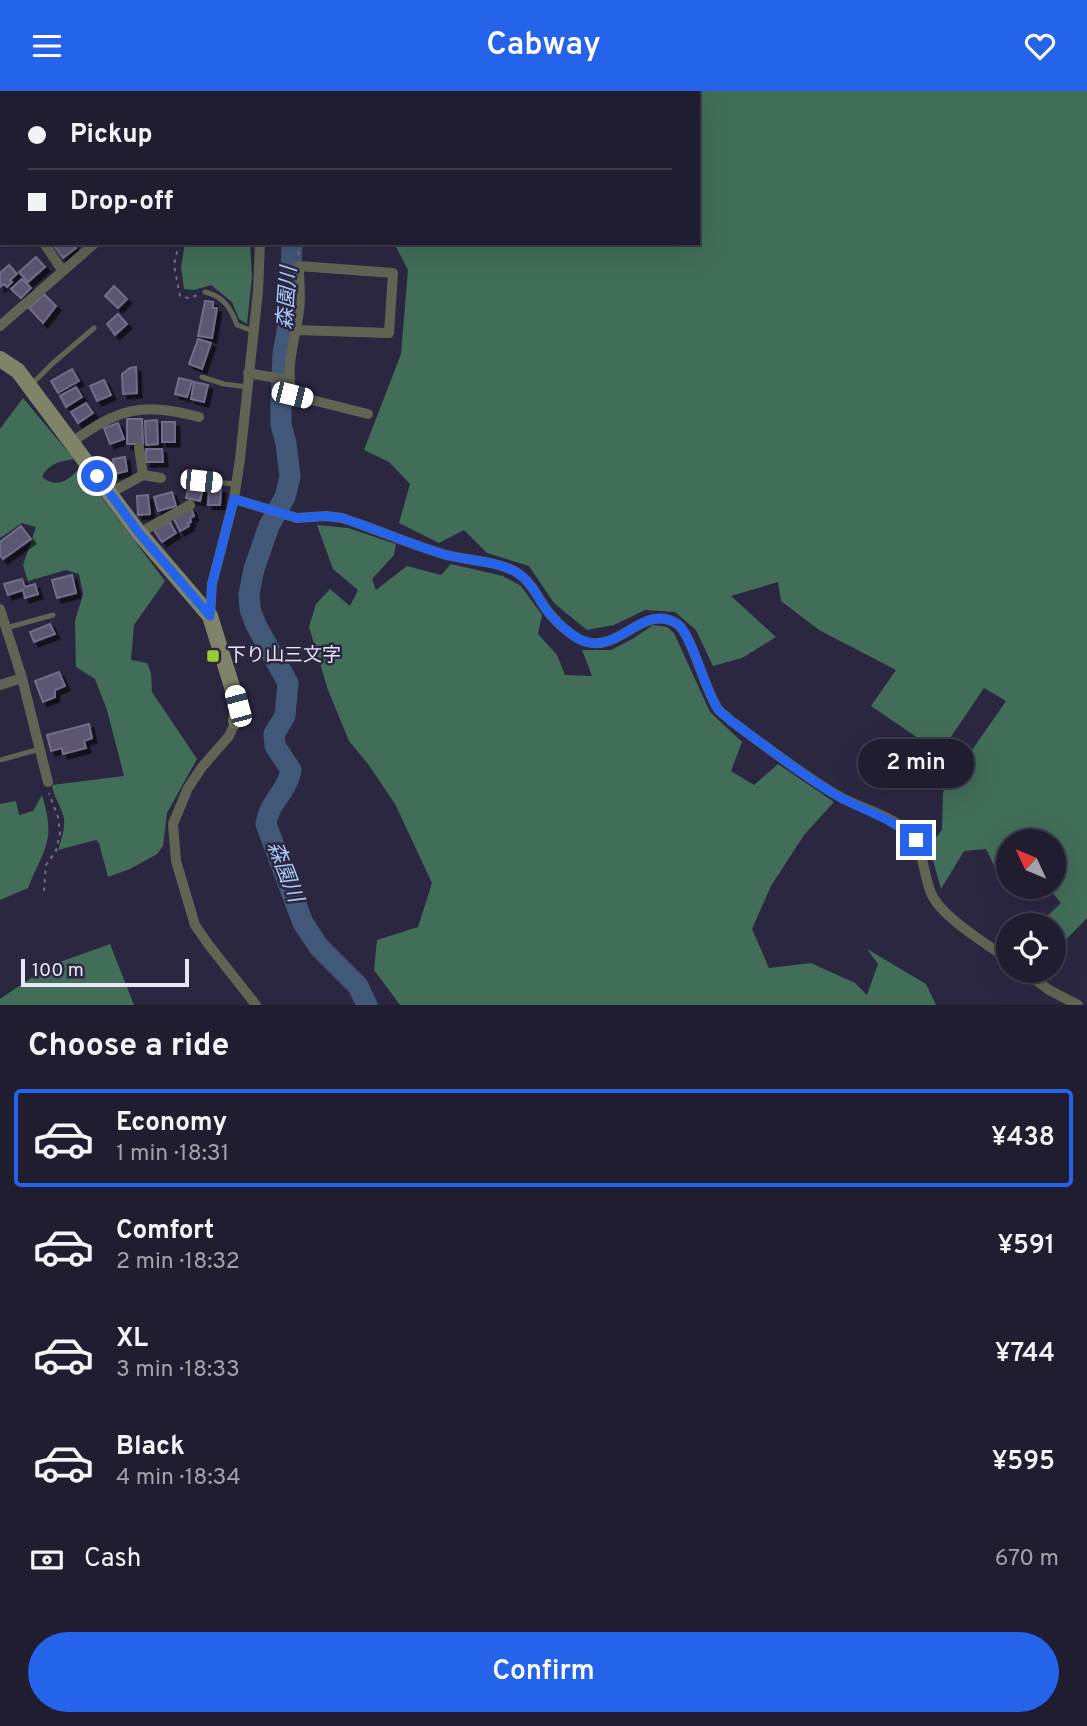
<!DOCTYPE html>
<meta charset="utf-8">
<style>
:root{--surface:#211d31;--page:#292639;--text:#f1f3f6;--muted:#a2a2ab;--line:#3e3b4d;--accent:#2563eb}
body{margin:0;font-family:Overpass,"Noto Sans JP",sans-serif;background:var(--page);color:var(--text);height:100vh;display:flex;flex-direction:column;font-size:26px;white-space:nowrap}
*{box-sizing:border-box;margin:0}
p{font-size:23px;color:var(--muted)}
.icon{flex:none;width:38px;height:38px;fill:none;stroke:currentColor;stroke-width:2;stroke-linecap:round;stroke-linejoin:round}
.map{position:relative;height:914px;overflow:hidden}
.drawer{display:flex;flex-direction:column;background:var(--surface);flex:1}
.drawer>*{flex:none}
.guide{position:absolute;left:0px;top:0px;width:700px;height:154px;box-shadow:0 7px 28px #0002,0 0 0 2px var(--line);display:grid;align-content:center;height:154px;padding:0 28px;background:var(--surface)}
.needle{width:46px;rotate:314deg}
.controls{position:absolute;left:996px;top:738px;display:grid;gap:14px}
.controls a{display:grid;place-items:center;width:70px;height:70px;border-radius:50%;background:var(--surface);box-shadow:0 7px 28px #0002,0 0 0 2px var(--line);font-size:35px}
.scale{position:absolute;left:21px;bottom:18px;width:168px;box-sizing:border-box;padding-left:7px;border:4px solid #e8e6f7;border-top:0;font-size:19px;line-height:24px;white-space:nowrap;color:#e8e6f7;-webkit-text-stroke:5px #2c2741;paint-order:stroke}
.end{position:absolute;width:32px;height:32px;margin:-16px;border:9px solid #2563eb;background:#fff;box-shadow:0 0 0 4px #fff}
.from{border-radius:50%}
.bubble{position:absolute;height:49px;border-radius:24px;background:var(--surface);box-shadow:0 7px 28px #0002,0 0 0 2px var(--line);font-size:23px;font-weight:600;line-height:49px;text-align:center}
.car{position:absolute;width:21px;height:42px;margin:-21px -10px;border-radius:9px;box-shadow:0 0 5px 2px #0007;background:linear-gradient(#fff 24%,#345 0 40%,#fff 0 76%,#345 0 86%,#fff 0)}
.guide b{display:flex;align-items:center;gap:24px;height:66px;font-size:26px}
.guide b+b{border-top:2px solid var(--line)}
.guide i{width:18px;height:18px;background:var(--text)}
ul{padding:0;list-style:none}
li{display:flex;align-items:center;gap:21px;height:98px;margin:0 14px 10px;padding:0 14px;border:4px solid transparent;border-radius:7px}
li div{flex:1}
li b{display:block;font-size:26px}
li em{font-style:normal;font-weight:600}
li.selected{border-color:var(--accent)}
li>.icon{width:63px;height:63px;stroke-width:1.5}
h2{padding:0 28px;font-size:32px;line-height:84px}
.pay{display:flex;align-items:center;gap:18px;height:77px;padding:0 28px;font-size:26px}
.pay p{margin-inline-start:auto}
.cta{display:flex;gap:14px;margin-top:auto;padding:14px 28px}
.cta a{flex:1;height:80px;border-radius:42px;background:var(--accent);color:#fff;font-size:28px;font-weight:600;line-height:80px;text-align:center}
header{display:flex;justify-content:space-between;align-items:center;height:91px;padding:0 28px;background:var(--accent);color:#fff;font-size:32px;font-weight:600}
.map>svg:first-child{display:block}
</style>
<header><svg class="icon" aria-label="menu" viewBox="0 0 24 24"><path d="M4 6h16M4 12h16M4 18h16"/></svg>Cabway<svg class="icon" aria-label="heart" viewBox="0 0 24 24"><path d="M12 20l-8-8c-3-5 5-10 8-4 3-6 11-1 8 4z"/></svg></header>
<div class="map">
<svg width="1087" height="914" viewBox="0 0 1087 914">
<defs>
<filter id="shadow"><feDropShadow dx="4.5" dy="4.5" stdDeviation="0" flood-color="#0009"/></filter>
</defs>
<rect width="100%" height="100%" fill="#2c2741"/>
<path fill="#426d58" d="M396,0H1087V827L1054,861V835H1043L1042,830L1061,812L1048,796H1054V751H1008V796L1005,797L986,758L964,760L941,798L929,755L942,739L943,701L1006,610L984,597L940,662L871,615L896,579L819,539L781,510L778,491L731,505L776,546L742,567L713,575L696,539L675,521L645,519L614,534L587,539L554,512L529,475L487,462L464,439L439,452L399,432L410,393L389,371L364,359L401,263L408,179L394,152H698V2H395Z
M185,152H250L252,185L247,233L239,228L232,211L211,194L194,199L184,198L181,176Z
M23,307L74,368C59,371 49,372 42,386C56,397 66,391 77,380L84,383L165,490L134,534L131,569L147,572L151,582L152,601L197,668L167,722L163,755L157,763L130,778L108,786L99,752L96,749L58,759C61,749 65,739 64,729C63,717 53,706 52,694L124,685L107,619L95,588L76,576L75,530L83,503L79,483L66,479L28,490L23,474L36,436L22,432L0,447V338Z
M317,434L348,437L396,453L394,464L372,488L376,499L407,475L441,484L451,473L503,485L521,495L542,524L538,543L557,564L565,584L592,585L582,559H611L634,547L653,534L667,536L674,542L710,621L742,651L731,680L754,694L778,673L834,711L804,744L771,795L752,838L769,877L811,872L855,892L867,904L878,873L867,858L926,893L936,914H400L374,879L377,849L418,836L432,792L395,713L368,673L349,650L328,599L309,536L316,513L330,498L350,515L358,499L333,478Z
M42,704C56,751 45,755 28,797L0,809V713L16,710L19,724L33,720Z
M110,853L134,914H0V908L49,875Z"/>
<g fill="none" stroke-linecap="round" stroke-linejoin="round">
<path stroke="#415878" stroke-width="3.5" d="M87,0L88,2"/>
<path stroke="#415878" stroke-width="21" d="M258,2V0
M292,152L290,224L283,263L281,311V334L286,352L290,386L285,406L269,435L254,478L249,503L250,518L256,534L288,592L285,625L274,643L275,655L291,679C287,702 269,710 266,733L303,832L319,856L358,895L367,914"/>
</g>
<path fill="#5b5673" stroke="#726d8b" stroke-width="2" filter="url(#shadow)" d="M52,152H72L76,157L63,167Z
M36,166L45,176L28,191L19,181Z
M9,174L17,183L10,189L12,191L7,196L4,193L0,196V182Z
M22,188L31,197L21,207L11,198Z
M114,195L127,208L118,217L105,205Z
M44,203L56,215L43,232L29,217Z
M205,210L213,211V217H217L212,247L198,245Z
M118,223L127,233L115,244L107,233Z
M198,248L211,252L202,278L189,273Z
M136,276L137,302L123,303L122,283L130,277Z
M72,278L79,290L58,302L51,290Z
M179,287L192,290L187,306L175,303Z
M104,289L111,304L97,310L90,295Z
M194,291L208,294L204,311L191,308Z
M76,296L82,306L66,316L60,305Z
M86,312L93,322L78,332L71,321Z
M127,328H142L143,353H127Z
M157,329L158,353L146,354L145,330Z
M162,331H175V351H162Z
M118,332L124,348L110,353L104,337Z
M146,358H162L163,371H146Z
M125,366L127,380L115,383L113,368Z
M189,395L203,397L200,410L186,407Z
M209,397L221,398L220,414H208Z
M172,401L176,415L158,420L154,406Z
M148,404L150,423L138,424L137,405Z
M191,417L194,425L190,427L191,431L188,432L189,435L180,440L173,426Z
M169,430L176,442L162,451L154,439Z
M21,435L31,448L3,468L0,464V451Z
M72,484L76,502L57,507L52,489Z
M22,488L25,496L35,493L38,503L25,507L23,499L8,504L4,493Z
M50,533L55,543L34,551L30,541Z
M59,581L65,595L55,599V606L43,611L35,590Z
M89,633L92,647L84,650L86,657L63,663L62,657L51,660L47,644Z"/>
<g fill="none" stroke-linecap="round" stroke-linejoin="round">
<path stroke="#726f85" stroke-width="2" stroke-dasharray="3.5 5" stroke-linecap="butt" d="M263,2L264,0
M179,152L174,174L180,205L189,207L198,204
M298,152L299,165
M44,800L46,774L56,760L60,742L58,726L49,702"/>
<path stroke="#616453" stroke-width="5" d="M205,201C223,205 231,217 237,234L253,240
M202,286L224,293L247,296
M32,293L53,272L94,237
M201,390L236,393
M6,537L53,524
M0,669L40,658"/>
<path stroke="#616453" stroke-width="10" d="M194,0V2
M44,152L62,179
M0,235L95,152
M295,239L389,242L393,182L299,175C299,190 301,206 299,220C295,249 285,275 292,304L368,323
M248,282L288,289
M72,351C120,317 141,311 199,326
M143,384L161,387
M110,402L143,384L139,356
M234,408L297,427L326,425L342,427C376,438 409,453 443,463C466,470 495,469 516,481C531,490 536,504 546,518C554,529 573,548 587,551C621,560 643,513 676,532C691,540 705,600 718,618C721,622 726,625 730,629C764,654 798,681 835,703C857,717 886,722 906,739C925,757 922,780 931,802C941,826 987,853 1008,868
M139,442L190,414
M0,518L22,587L48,691
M210,525L212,493L234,408L240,368L258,200L260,152
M0,594L22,587
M236,630L229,645L202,676L188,697L173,733L176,770L195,834L208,853L256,914
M1024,880L1049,899L1078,914"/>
<path stroke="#7f8469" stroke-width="16" d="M0,268L18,280L139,442L210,525L238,615L236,630"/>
</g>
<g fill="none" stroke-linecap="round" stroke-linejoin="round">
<path stroke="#2563eb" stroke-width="9" d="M97,385L139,442L210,525L212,493L234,408L298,427L326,425L342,427C376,438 409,453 443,463C466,470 495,469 516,481C531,490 536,504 546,518C554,529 573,548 587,551C621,560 643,513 676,532C691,540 705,600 718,618C721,622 726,625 730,629C764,654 799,682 836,704C863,720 893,727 916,749"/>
</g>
<rect fill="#97cc38" stroke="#2c2741" stroke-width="2.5" x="206" y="558" width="14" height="14" rx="3.5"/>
<g text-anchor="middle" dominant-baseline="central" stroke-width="5" stroke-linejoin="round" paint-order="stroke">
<g font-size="19" fill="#e8e6f7" stroke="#2c2741" text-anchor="start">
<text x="227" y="565">下り山三文字</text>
</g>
<g font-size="21" font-style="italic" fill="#aacaf6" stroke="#2c2741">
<text transform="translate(288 207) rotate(-86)">森園川</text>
<text transform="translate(284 781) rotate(69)">森園川</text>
</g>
</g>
</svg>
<div class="controls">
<a><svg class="needle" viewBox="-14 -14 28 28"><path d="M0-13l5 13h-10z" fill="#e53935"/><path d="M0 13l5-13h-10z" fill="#a2a2ab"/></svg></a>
<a><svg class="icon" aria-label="locate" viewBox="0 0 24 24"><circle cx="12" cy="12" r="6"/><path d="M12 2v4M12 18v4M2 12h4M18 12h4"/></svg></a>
</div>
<div class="scale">100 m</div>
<i class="end from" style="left:97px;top:385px"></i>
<i class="end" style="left:916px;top:749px"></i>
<div class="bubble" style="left:858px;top:648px;width:116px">2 min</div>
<i class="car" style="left:292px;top:304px;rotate:104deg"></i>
<i class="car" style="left:201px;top:390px;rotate:96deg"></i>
<i class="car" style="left:238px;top:615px;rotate:345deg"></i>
<div class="guide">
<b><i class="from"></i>Pickup</b>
<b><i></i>Drop-off</b>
</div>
</div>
<section class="drawer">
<h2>Choose a ride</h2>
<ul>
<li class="selected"><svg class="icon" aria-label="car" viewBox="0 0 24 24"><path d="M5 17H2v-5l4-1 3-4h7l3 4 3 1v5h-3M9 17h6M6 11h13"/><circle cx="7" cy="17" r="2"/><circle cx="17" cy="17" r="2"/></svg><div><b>Economy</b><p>1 min · 18:31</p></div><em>¥438</em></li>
<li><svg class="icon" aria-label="car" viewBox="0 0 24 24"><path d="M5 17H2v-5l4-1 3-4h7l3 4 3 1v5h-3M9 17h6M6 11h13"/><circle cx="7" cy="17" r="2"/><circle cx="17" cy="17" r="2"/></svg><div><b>Comfort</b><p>2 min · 18:32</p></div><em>¥591</em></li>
<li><svg class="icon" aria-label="car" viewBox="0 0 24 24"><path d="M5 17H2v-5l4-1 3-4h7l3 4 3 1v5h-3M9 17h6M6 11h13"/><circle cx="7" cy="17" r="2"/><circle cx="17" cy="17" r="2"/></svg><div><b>XL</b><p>3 min · 18:33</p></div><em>¥744</em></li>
<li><svg class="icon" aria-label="car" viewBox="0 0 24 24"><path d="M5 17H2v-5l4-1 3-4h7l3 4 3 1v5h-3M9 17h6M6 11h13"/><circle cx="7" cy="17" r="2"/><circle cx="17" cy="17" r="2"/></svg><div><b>Black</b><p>4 min · 18:34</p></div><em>¥595</em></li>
</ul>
<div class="pay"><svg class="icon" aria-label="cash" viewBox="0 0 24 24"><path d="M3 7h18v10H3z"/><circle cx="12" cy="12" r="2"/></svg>Cash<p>670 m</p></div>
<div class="cta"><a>Confirm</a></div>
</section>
